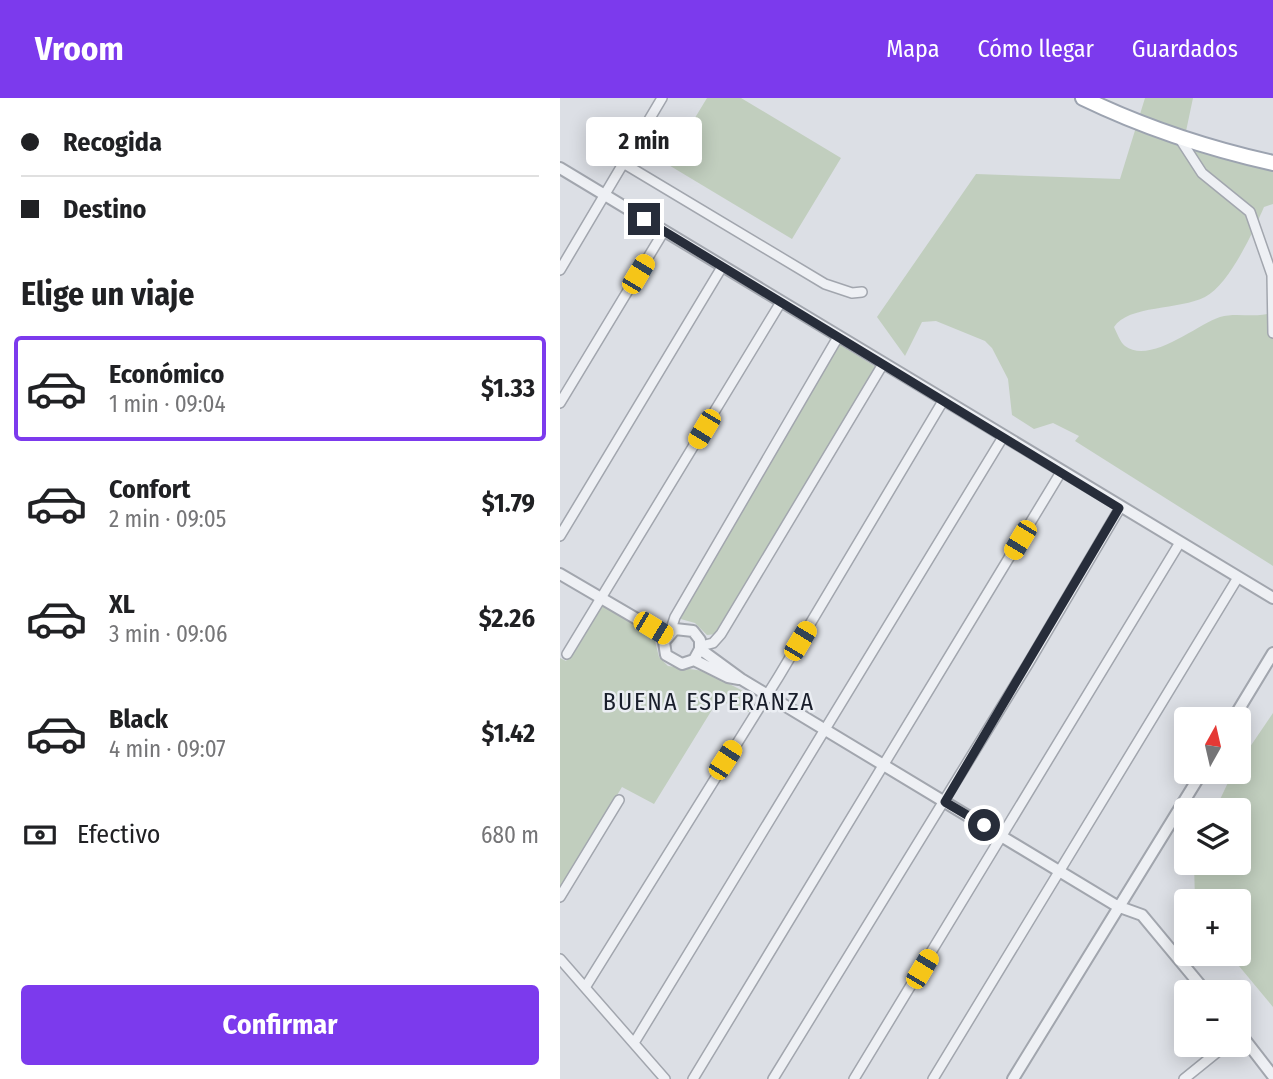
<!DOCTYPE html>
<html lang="es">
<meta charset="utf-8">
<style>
:root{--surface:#fff;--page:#f2f2f2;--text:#202124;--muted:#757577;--line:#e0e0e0;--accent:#7c3aed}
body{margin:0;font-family:"Fira Sans Condensed",sans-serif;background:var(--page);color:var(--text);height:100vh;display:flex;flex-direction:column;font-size:26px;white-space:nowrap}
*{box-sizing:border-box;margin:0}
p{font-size:23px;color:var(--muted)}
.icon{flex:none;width:38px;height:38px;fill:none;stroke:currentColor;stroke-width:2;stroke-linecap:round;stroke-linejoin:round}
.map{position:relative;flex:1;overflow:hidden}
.side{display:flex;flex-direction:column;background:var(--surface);width:560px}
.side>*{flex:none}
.banner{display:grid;align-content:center;height:154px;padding:0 21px;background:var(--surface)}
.needle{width:46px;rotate:8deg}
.controls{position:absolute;left:614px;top:609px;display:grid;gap:14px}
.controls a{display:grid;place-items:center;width:77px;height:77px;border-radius:7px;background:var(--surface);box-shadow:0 4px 18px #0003;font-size:35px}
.end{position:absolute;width:32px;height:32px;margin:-16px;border:9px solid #272d3a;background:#fff;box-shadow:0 0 0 4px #fff}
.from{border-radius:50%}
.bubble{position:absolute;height:49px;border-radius:7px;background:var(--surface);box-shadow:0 4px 18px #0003;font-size:23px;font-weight:700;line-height:49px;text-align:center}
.car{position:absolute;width:21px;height:42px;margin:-21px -10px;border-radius:9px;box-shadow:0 0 5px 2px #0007;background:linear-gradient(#f5c518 24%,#345 0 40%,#f5c518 0 76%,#345 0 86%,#f5c518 0)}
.banner b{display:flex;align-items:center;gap:24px;height:66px;font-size:26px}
.banner b+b{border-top:2px solid var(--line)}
.banner i{width:18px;height:18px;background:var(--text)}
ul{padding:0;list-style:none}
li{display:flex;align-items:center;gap:21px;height:105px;margin:0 14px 10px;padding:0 7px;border:4px solid transparent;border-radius:7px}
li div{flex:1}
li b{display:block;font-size:26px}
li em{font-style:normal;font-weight:700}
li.selected{border-color:var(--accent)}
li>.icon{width:63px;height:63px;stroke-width:1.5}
h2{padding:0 21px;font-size:32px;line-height:84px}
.pay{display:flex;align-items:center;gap:18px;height:77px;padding:0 21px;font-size:26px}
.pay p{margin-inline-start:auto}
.action{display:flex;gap:14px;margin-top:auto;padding:14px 21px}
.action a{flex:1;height:80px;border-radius:7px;background:var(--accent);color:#fff;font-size:28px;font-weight:700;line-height:80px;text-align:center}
header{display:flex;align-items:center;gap:42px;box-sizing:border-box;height:98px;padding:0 35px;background:var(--accent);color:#fff}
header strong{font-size:33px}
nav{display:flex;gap:38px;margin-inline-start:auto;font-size:24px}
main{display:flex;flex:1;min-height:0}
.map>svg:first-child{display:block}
</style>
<header>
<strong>Vroom</strong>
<nav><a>Mapa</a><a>Cómo llegar</a><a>Guardados</a></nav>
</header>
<main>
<section class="side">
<div class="banner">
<b><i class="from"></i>Recogida</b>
<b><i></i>Destino</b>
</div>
<h2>Elige un viaje</h2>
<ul>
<li class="selected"><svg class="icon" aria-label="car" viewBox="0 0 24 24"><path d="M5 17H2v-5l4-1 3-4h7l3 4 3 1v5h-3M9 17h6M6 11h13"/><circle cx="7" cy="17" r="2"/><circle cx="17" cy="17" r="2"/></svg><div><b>Económico</b><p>1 min · 09:04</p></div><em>$1.33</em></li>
<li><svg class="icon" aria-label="car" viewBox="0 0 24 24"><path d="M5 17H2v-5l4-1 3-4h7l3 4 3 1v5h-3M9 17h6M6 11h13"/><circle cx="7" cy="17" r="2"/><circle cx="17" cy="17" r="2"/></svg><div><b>Confort</b><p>2 min · 09:05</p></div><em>$1.79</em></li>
<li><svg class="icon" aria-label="car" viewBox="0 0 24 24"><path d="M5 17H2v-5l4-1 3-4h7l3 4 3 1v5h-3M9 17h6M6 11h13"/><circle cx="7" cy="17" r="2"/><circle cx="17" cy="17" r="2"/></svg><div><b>XL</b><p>3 min · 09:06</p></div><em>$2.26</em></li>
<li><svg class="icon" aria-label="car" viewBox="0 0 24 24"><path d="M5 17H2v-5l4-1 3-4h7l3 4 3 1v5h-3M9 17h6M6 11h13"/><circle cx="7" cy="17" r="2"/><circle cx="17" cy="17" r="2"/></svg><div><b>Black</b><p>4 min · 09:07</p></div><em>$1.42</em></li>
</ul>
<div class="pay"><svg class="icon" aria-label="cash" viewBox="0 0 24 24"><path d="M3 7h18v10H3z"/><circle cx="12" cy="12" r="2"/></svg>Efectivo<p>680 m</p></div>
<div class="action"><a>Confirmar</a></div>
</section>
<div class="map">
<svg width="713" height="981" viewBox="0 0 713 981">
<rect width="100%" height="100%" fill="#dcdfe5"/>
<path fill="#c1cebe" d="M147,0H181L281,60L232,141L107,66Z
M585,0H633L625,38L713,58V106L704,109C693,134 669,187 645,199C620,212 568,207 554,229C557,235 560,244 565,248C590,267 636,227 660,219C677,214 697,221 713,214V468L515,343L519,338L493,325L474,331L452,317L448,281L432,250L425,243L376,223L362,224L345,258L317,219L416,76L560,81Z
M277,245L316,269L169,516L156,536L147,537L135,525L117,520Z
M41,508H48L93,535L99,559L108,568L144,573L191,597L194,602L189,614L158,602L94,706L62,689L0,791V560L6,563Z
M713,615V909L669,856H679V803H635L634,765H679V712H655L673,674H679V665Z"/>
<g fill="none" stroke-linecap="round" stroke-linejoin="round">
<g stroke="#a2a6ae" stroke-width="12">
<path id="minor" d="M620,41L642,75L690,114L712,177L713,235
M63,65L265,186L292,195L302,194
M0,172L102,0
M0,305L104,133
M0,438L162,169
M110,534L115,519L278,239
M141,548L153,545L161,536L323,266
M7,556L221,204
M0,799L59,702
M0,861L105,981
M26,888L219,578L383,303
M74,945L443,339
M133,981L501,374
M213,981L468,566L560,410
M294,981L619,446
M373,981L677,481
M624,981L666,947"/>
</g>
<g stroke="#a2a6ae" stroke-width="14">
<path id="tertiary" d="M0,70L713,500
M0,476L106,538
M140,551L134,562L122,566L106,557L104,544L115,531L133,533L140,542V551L181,581L557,808L582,817L646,894
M134,562L168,579L179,581
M673,621L713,555
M679,934L713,978
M453,981L642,674"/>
</g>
<g stroke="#9ca3b0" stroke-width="18">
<path id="primary" d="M523,0C585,30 646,50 713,65"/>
</g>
<use href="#minor" stroke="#eef0f4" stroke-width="9"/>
<use href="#tertiary" stroke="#eef0f4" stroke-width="10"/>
<use href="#primary" stroke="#fff" stroke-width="14"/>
</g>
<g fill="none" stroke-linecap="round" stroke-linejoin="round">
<path stroke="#272d3a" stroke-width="9" d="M84,121L559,410L385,704L424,727"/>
</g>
<g text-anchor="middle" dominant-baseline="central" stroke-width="5" stroke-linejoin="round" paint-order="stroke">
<g font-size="24" letter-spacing="2" fill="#191e2b" stroke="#ebeef3">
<text x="149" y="604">BUENA ESPERANZA</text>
</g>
</g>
</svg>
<div class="controls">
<a><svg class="needle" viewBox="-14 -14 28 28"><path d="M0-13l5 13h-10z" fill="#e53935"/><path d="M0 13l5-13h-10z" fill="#757577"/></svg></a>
<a><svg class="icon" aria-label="layers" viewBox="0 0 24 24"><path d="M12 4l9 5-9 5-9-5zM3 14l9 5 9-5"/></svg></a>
<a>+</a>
<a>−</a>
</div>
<i class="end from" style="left:424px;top:727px"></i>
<i class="end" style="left:84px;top:121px"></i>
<div class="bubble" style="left:26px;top:19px;width:116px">2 min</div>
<i class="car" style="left:78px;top:176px;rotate:31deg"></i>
<i class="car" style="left:144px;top:331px;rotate:211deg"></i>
<i class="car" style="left:460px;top:442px;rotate:211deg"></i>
<i class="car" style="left:93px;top:530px;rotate:121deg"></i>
<i class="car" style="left:240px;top:543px;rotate:31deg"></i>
<i class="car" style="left:165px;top:662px;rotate:33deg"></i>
<i class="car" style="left:362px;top:871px;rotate:31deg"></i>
</div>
</main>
